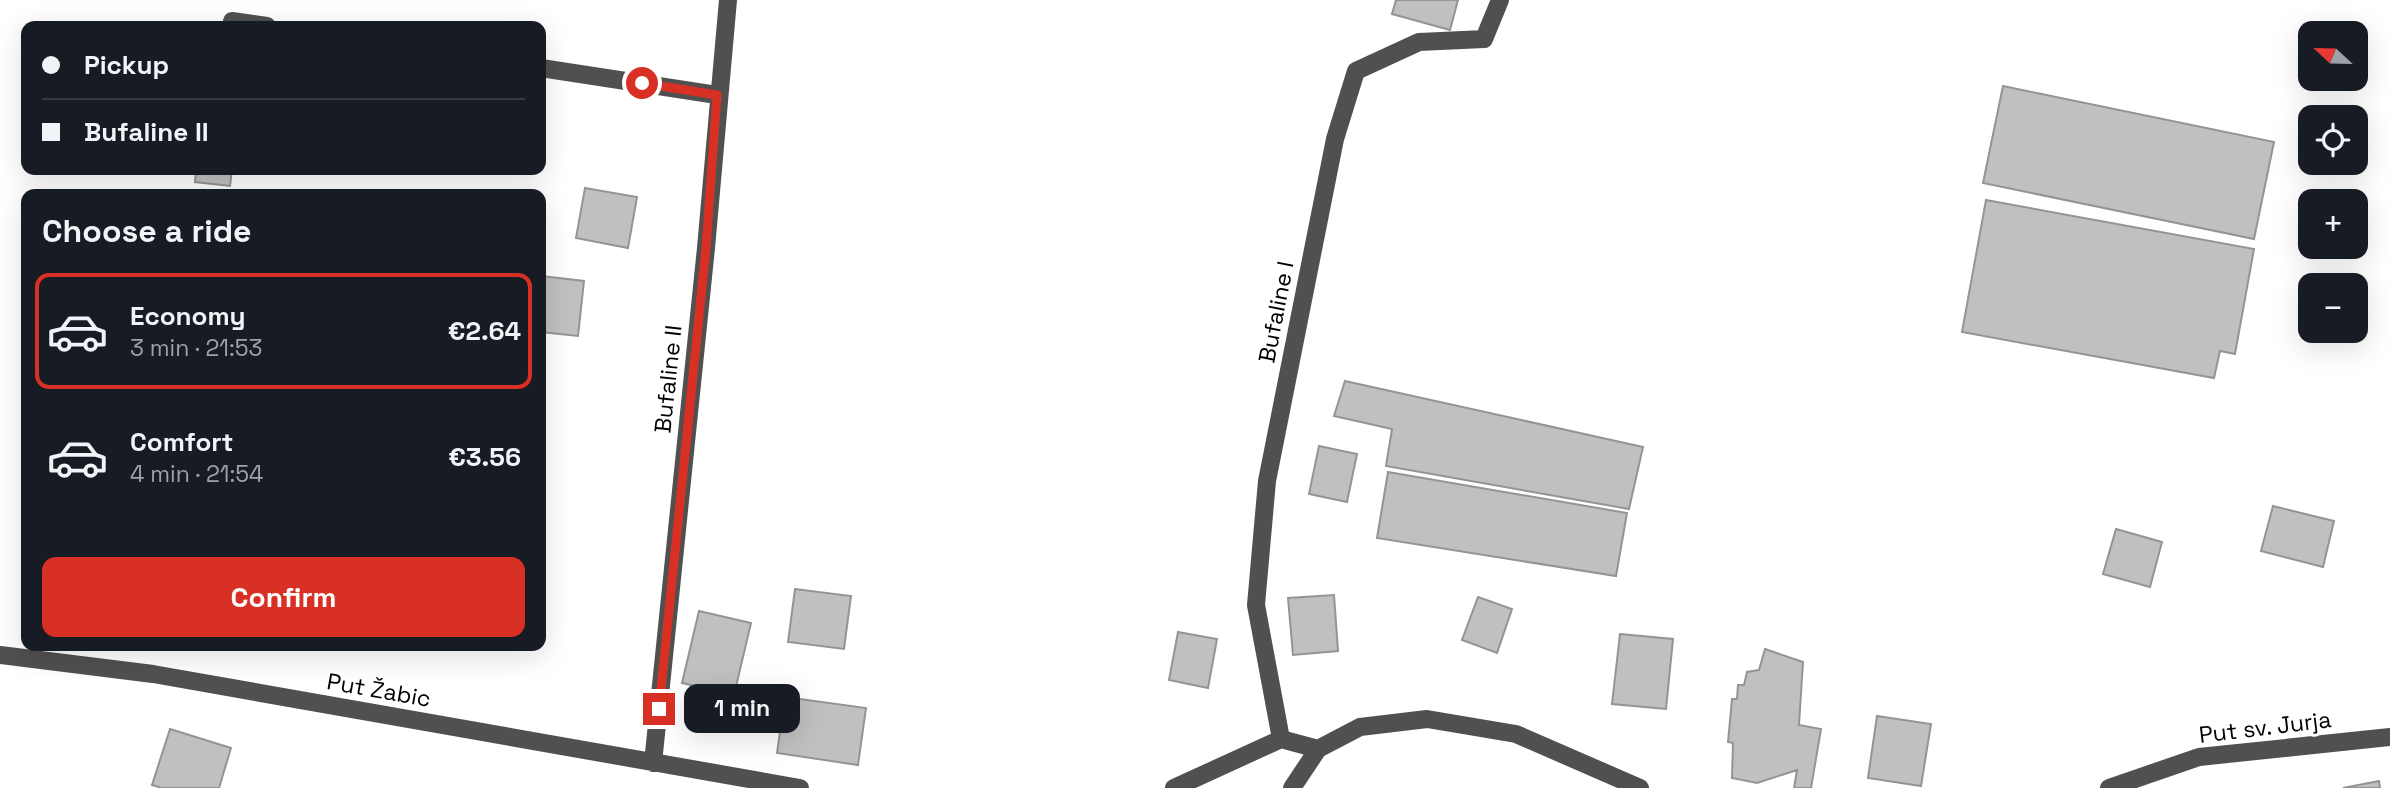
<!DOCTYPE html>
<meta charset="utf-8">
<style>
:root{--surface:#171b24;--page:#20242c;--text:#f1f3f6;--muted:#9ea1a6;--line:#363941;--accent:#d93025}
body{margin:0;font-family:"Space Grotesk",sans-serif;background:var(--page);color:var(--text);height:100vh;display:flex;flex-direction:column;font-size:26px;white-space:nowrap}
*{box-sizing:border-box;margin:0}
p{font-size:23px;color:var(--muted)}
.icon{flex:none;width:38px;height:38px;fill:none;stroke:currentColor;stroke-width:2;stroke-linecap:round;stroke-linejoin:round}
.map{position:relative;flex:1;overflow:hidden}
.side{position:absolute;left:21px;top:189px;width:525px;height:462px;display:flex;flex-direction:column;background:var(--surface);border-radius:14px;box-shadow:0 7px 28px #0002}
.side>*{flex:none}
.top-card{position:absolute;left:21px;top:21px;width:525px;height:154px;border-radius:14px;box-shadow:0 7px 28px #0002;display:grid;align-content:center;height:154px;padding:0 21px;background:var(--surface)}
.needle{width:46px;rotate:292deg}
.tools{position:absolute;left:2298px;top:21px;display:grid;gap:14px}
.tools a{display:grid;place-items:center;width:70px;height:70px;border-radius:14px;background:var(--surface);box-shadow:0 7px 28px #0002;font-size:35px}
.end{position:absolute;width:32px;height:32px;margin:-16px;border:9px solid #d93025;background:#fff;box-shadow:0 0 0 4px #fff}
.from{border-radius:50%}
.bubble{position:absolute;height:49px;border-radius:14px;background:var(--surface);box-shadow:0 7px 28px #0002;font-size:23px;font-weight:600;line-height:49px;text-align:center}
.top-card b{display:flex;align-items:center;gap:24px;height:66px;font-size:26px}
.top-card b+b{border-top:2px solid var(--line)}
.top-card i{width:18px;height:18px;background:var(--text)}
ul{padding:0;list-style:none}
li{display:flex;align-items:center;gap:21px;height:116px;margin:0 14px 10px;padding:0 7px;border:4px solid transparent;border-radius:14px}
li div{flex:1}
li b{display:block;font-size:26px}
li em{font-style:normal;font-weight:600}
li.selected{border-color:var(--accent)}
li>.icon{width:63px;height:63px;stroke-width:1.5}
h2{padding:0 21px;font-size:32px;line-height:84px}
.cta{display:flex;gap:14px;margin-top:auto;padding:14px 21px}
.cta a{flex:1;height:80px;border-radius:14px;background:var(--accent);color:#fff;font-size:28px;font-weight:600;line-height:80px;text-align:center}
.map>svg:first-child{display:block}
</style>
<div class="map">
<svg width="2390" height="788" viewBox="0 0 2390 788">
<rect width="100%" height="100%" fill="#fff"/>
<path fill="#c0c0c0" stroke="#949494" stroke-width="2" d="M1396,0H1458L1450,30L1392,14Z
M2003,86L2274,142L2254,239L1983,183Z
M196,170H232L230,186L195,182Z
M585,188L637,197L628,248L576,238Z
M1986,200L2254,249L2235,354L2220,351L2214,378L1962,332Z
M541,276L584,281L578,336L541,332Z
M1345,381L1643,447L1629,509L1386,466L1392,429L1334,416Z
M1319,446L1357,454L1347,502L1309,494Z
M1388,472L1627,513L1616,576L1377,538Z
M2273,506L2334,521L2323,567L2261,551Z
M2116,529L2162,542L2150,587L2103,574Z
M795,589L851,596L844,649L788,642Z
M1334,595L1338,651L1293,655L1288,598Z
M1478,597L1512,609L1497,653L1462,640Z
M699,611L751,623L734,695L682,683Z
M1178,632L1217,639L1208,688L1169,680Z
M1620,634L1673,639L1666,709L1612,704Z
M1765,649L1803,662L1799,725L1821,729L1811,788H1794L1797,770L1757,783L1732,778L1733,743L1728,742L1732,699H1737L1738,685H1744L1747,672L1759,670Z
M785,697L866,708L858,765L777,753Z
M1877,716L1931,724L1921,786L1868,778Z
M170,729L231,748L219,788H162L152,785Z
M2379,781L2380,788H2343Z"/>
<g fill="none" stroke-linecap="round" stroke-linejoin="round">
<path stroke="#505050" stroke-width="18" d="M232,21L267,26
M541,68L717,95
M0,655L153,674L800,788
M1281,739L1256,605L1267,481L1335,139L1356,71L1419,42L1484,39L1500,0
M653,763L706,248L728,0
M1174,788L1281,739L1318,749
M1292,788L1318,749L1360,727L1427,719L1516,734L1640,788
M2109,788L2199,757L2390,737"/>
</g>
<g fill="none" stroke-linecap="round" stroke-linejoin="round">
<path stroke="#d93025" stroke-width="9" d="M642,83L717,95L706,248L659,709"/>
</g>
<g text-anchor="middle" dominant-baseline="central" stroke-width="6" stroke-linejoin="round" paint-order="stroke">
<g font-size="23" fill="#000" stroke="#fff">
<text transform="translate(1276 312) rotate(-79)">Bufaline I</text>
<text transform="translate(668 379) rotate(-84)">Bufaline II</text>
<text transform="translate(379 690) rotate(10)">Put Žabic</text>
<text transform="translate(2265 727) rotate(-7)">Put sv. Jurja</text>
</g>
</g>
</svg>
<div class="tools">
<a><svg class="needle" viewBox="-14 -14 28 28"><path d="M0-13l5 13h-10z" fill="#e53935"/><path d="M0 13l5-13h-10z" fill="#9ea1a6"/></svg></a>
<a><svg class="icon" aria-label="locate" viewBox="0 0 24 24"><circle cx="12" cy="12" r="6"/><path d="M12 2v4M12 18v4M2 12h4M18 12h4"/></svg></a>
<a>+</a>
<a>−</a>
</div>
<i class="end from" style="left:642px;top:83px"></i>
<i class="end" style="left:659px;top:709px"></i>
<div class="bubble" style="left:684px;top:684px;width:116px">1 min</div>
<div class="top-card">
<b><i class="from"></i>Pickup</b>
<b><i></i>Bufaline II</b>
</div>
<section class="side">
<h2>Choose a ride</h2>
<ul>
<li class="selected"><svg class="icon" aria-label="car" viewBox="0 0 24 24"><path d="M5 17H2v-5l4-1 3-4h7l3 4 3 1v5h-3M9 17h6M6 11h13"/><circle cx="7" cy="17" r="2"/><circle cx="17" cy="17" r="2"/></svg><div><b>Economy</b><p>3 min · 21:53</p></div><em>€2.64</em></li>
<li><svg class="icon" aria-label="car" viewBox="0 0 24 24"><path d="M5 17H2v-5l4-1 3-4h7l3 4 3 1v5h-3M9 17h6M6 11h13"/><circle cx="7" cy="17" r="2"/><circle cx="17" cy="17" r="2"/></svg><div><b>Comfort</b><p>4 min · 21:54</p></div><em>€3.56</em></li>
</ul>
<div class="cta"><a>Confirm</a></div>
</section>
</div>
